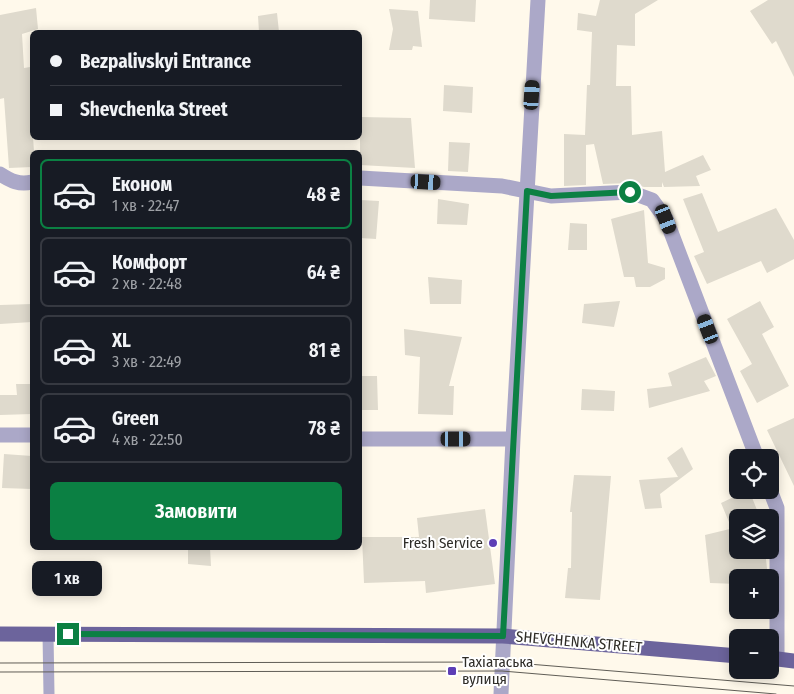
<!DOCTYPE html>
<html lang="uk">
<meta charset="utf-8">
<style>
:root{--surface:#171b24;--page:#242831;--text:#f1f3f6;--muted:#9ea1a6;--line:#363941;--accent:#0b8043}
body{margin:0;font-family:"Fira Sans Condensed",sans-serif;background:var(--page);color:var(--text);height:100vh;display:flex;flex-direction:column;font-size:19px;white-space:nowrap}
*{box-sizing:border-box;margin:0}
p{font-size:16px;color:var(--muted)}
.icon{flex:none;width:28px;height:28px;fill:none;stroke:currentColor;stroke-width:2;stroke-linecap:round;stroke-linejoin:round}
.map{position:relative;flex:1;overflow:hidden}
.side{position:absolute;left:30px;top:150px;width:332px;height:400px;display:flex;flex-direction:column;background:var(--surface);border-radius:8px;box-shadow:0 2px 12px #0003}
.side>*{flex:none}
.top-card{position:absolute;left:30px;top:30px;width:332px;height:110px;border-radius:8px;box-shadow:0 2px 12px #0003;display:grid;align-content:center;height:110px;padding:0 20px;background:var(--surface)}
.buttons{position:absolute;left:729px;top:449px;display:grid;gap:10px}
.buttons a{display:grid;place-items:center;width:50px;height:50px;border-radius:8px;background:var(--surface);box-shadow:0 2px 12px #0003;font-size:25px}
.end{position:absolute;width:22px;height:22px;margin:-11px;border:6px solid #0b8043;background:#fff;box-shadow:0 0 0 2px #fff}
.from{border-radius:50%}
.bubble{position:absolute;height:35px;border-radius:8px;background:var(--surface);box-shadow:0 2px 12px #0003;font-size:16px;font-weight:600;line-height:35px;text-align:center}
.car{position:absolute;width:15px;height:30px;margin:-15px -8px;border-radius:6px;box-shadow:0 0 4px 1px #0007;background:linear-gradient(#222 24%,#8ab4d8 0 40%,#222 0 76%,#8ab4d8 0 86%,#222 0)}
.top-card b{display:flex;align-items:center;gap:18px;height:48px;font-size:19px}
.top-card b+b{border-top:1px solid var(--line)}
.top-card i{width:12px;height:12px;background:var(--text)}
ul{padding:9px 0 0;list-style:none}
li{display:flex;align-items:center;gap:15px;height:70px;margin:0 10px 8px;padding:0 10px;border:2px solid var(--line);border-radius:8px}
li div{flex:1}
li b{display:block;font-size:19px}
li em{font-style:normal;font-weight:600}
li.selected{border-color:var(--accent)}
li>.icon{width:45px;height:45px;stroke-width:1.5}
.action{display:flex;gap:10px;margin-top:auto;padding:10px 20px}
.action a{flex:1;height:58px;border-radius:8px;background:var(--accent);color:#fff;font-size:20px;font-weight:600;line-height:58px;text-align:center}
.map>svg:first-child{display:block}
</style>
<div class="map">
<svg width="794" height="694" viewBox="0 0 794 694">
<rect width="100%" height="100%" fill="#fff9eb"/>
<path fill="#dfdacd" d="M430,0H476L475,22L429,19Z
M600,0H658L635,14V46L617,45L616,86H631L632,135L662,131L665,172L703,155L711,170L696,176L700,186L664,187L662,182V187H644L630,183L603,184L594,144L586,145V185L564,186V134L585,135L587,85H590L592,32L577,30L578,13L596,16Z
M768,0H794V77L776,41L772,44L750,11Z
M36,8L38,29L22,34L24,68L30,67L32,83L31,106L34,152H32V167L9,168L4,98L0,99V15Z
M389,9L418,11L422,47L413,46L412,50H389L393,29Z
M277,13L279,32H259L258,16Z
M444,85L473,87L472,113L443,111Z
M360,117L411,118L415,168L360,165Z
M449,142L470,143L468,172L448,171Z
M702,193L718,232L776,208L794,240V259L767,273L761,261L707,284L694,256L704,252L683,199Z
M438,199L469,204L467,225L437,224Z
M360,200L379,201L376,239L360,238Z
M644,210L648,263L665,268V279L650,287H636L634,277H624L611,219Z
M570,223L587,224V250H568Z
M428,277L462,280L461,304H430Z
M620,301L614,327L582,323L584,304Z
M760,301L774,327L762,334L789,386L757,403L740,371L752,364L727,319Z
M32,304V322L0,324V305Z
M404,329L462,337L449,386H454L453,415L418,414L420,357L405,355Z
M706,357L716,376L704,381L710,391L649,408L647,389L672,386L668,373Z
M360,376H377L378,410H360Z
M16,384H32V414L0,415V395H17Z
M582,389L615,391L614,411L581,410Z
M794,418V486L767,430Z
M682,447L693,469L660,494L662,508L645,509L639,480L678,477L667,458Z
M4,454L32,456V489L2,488Z
M574,475L611,476L600,600L565,598L568,568H571L572,512H570Z
M749,490L757,510L729,522L721,503Z
M485,509L495,584L426,593L425,581L364,583L362,537H419L417,518Z
M738,527V550H765L768,578H738V584L710,583L705,535Z
M188,548H210L211,566L188,564Z"/>
<g fill="none" stroke-linecap="round" stroke-linejoin="round">
<path stroke="#aba8c8" stroke-width="11" d="M48,634L49,694"/>
<path stroke="#aba8c8" stroke-width="15" d="M0,174C11,181 19,185 32,182
M360,178L502,186L551,196L630,192L652,200L666,219L757,458
M0,435H32
M360,439H513
M770,490L777,508V659
M501,694L513,439L538,0"/>
<path stroke="#6c649c" stroke-width="15" d="M0,634L503,636L738,656
M770,658L794,661"/>
<path stroke="#605d56" stroke-width="1" d="M0,663L504,662L794,686
M0,672L502,671L776,694"/>
</g>
<g fill="none" stroke-linecap="round" stroke-linejoin="round">
<path stroke="#0b8043" stroke-width="6" d="M68,634L503,636L527,191L551,196L630,192"/>
</g>
<g fill="#5d3eb6" stroke="#fff" stroke-width="2">
<circle cx="493" cy="543" r="5"/>
<rect x="447" y="666" width="10" height="10" rx="2.5"/>
</g>
<g text-anchor="middle" dominant-baseline="central" stroke-width="4" stroke-linejoin="round" paint-order="stroke">
<g font-size="15" fill="#2f2d28" stroke="#fff" text-anchor="end">
<text x="483" y="543">Fresh Service</text>
<text x="462" y="662" text-anchor="start">Тахіатаська<tspan x="462" dy="17">вулиця</tspan></text>
</g>
<g font-size="15" fill="#2f2d28" stroke="#fff">
<text transform="translate(579 642) rotate(5)">SHEVCHENKA STREET</text>
</g>
</g>
</svg>
<div class="buttons">
<a><svg class="icon" aria-label="locate" viewBox="0 0 24 24"><circle cx="12" cy="12" r="6"/><path d="M12 2v4M12 18v4M2 12h4M18 12h4"/></svg></a>
<a><svg class="icon" aria-label="layers" viewBox="0 0 24 24"><path d="M12 4l9 5-9 5-9-5zM3 14l9 5 9-5"/></svg></a>
<a>+</a>
<a>−</a>
</div>
<i class="end from" style="left:630px;top:192px"></i>
<i class="end" style="left:68px;top:634px"></i>
<div class="bubble" style="left:32px;top:561px;width:70px">1 хв</div>
<i class="car" style="left:532px;top:95px;rotate:4deg"></i>
<i class="car" style="left:426px;top:182px;rotate:93deg"></i>
<i class="car" style="left:666px;top:219px;rotate:159deg"></i>
<i class="car" style="left:708px;top:329px;rotate:339deg"></i>
<i class="car" style="left:456px;top:439px;rotate:90deg"></i>
<div class="top-card">
<b><i class="from"></i>Bezpalivskyi Entrance</b>
<b><i></i>Shevchenka Street</b>
</div>
<section class="side">
<ul>
<li class="selected"><svg class="icon" aria-label="car" viewBox="0 0 24 24"><path d="M5 17H2v-5l4-1 3-4h7l3 4 3 1v5h-3M9 17h6M6 11h13"/><circle cx="7" cy="17" r="2"/><circle cx="17" cy="17" r="2"/></svg><div><b>Економ</b><p>1 хв · 22:47</p></div><em>48 ₴</em></li>
<li><svg class="icon" aria-label="car" viewBox="0 0 24 24"><path d="M5 17H2v-5l4-1 3-4h7l3 4 3 1v5h-3M9 17h6M6 11h13"/><circle cx="7" cy="17" r="2"/><circle cx="17" cy="17" r="2"/></svg><div><b>Комфорт</b><p>2 хв · 22:48</p></div><em>64 ₴</em></li>
<li><svg class="icon" aria-label="car" viewBox="0 0 24 24"><path d="M5 17H2v-5l4-1 3-4h7l3 4 3 1v5h-3M9 17h6M6 11h13"/><circle cx="7" cy="17" r="2"/><circle cx="17" cy="17" r="2"/></svg><div><b>XL</b><p>3 хв · 22:49</p></div><em>81 ₴</em></li>
<li><svg class="icon" aria-label="car" viewBox="0 0 24 24"><path d="M5 17H2v-5l4-1 3-4h7l3 4 3 1v5h-3M9 17h6M6 11h13"/><circle cx="7" cy="17" r="2"/><circle cx="17" cy="17" r="2"/></svg><div><b>Green</b><p>4 хв · 22:50</p></div><em>78 ₴</em></li>
</ul>
<div class="action"><a>Замовити</a></div>
</section>
</div>
